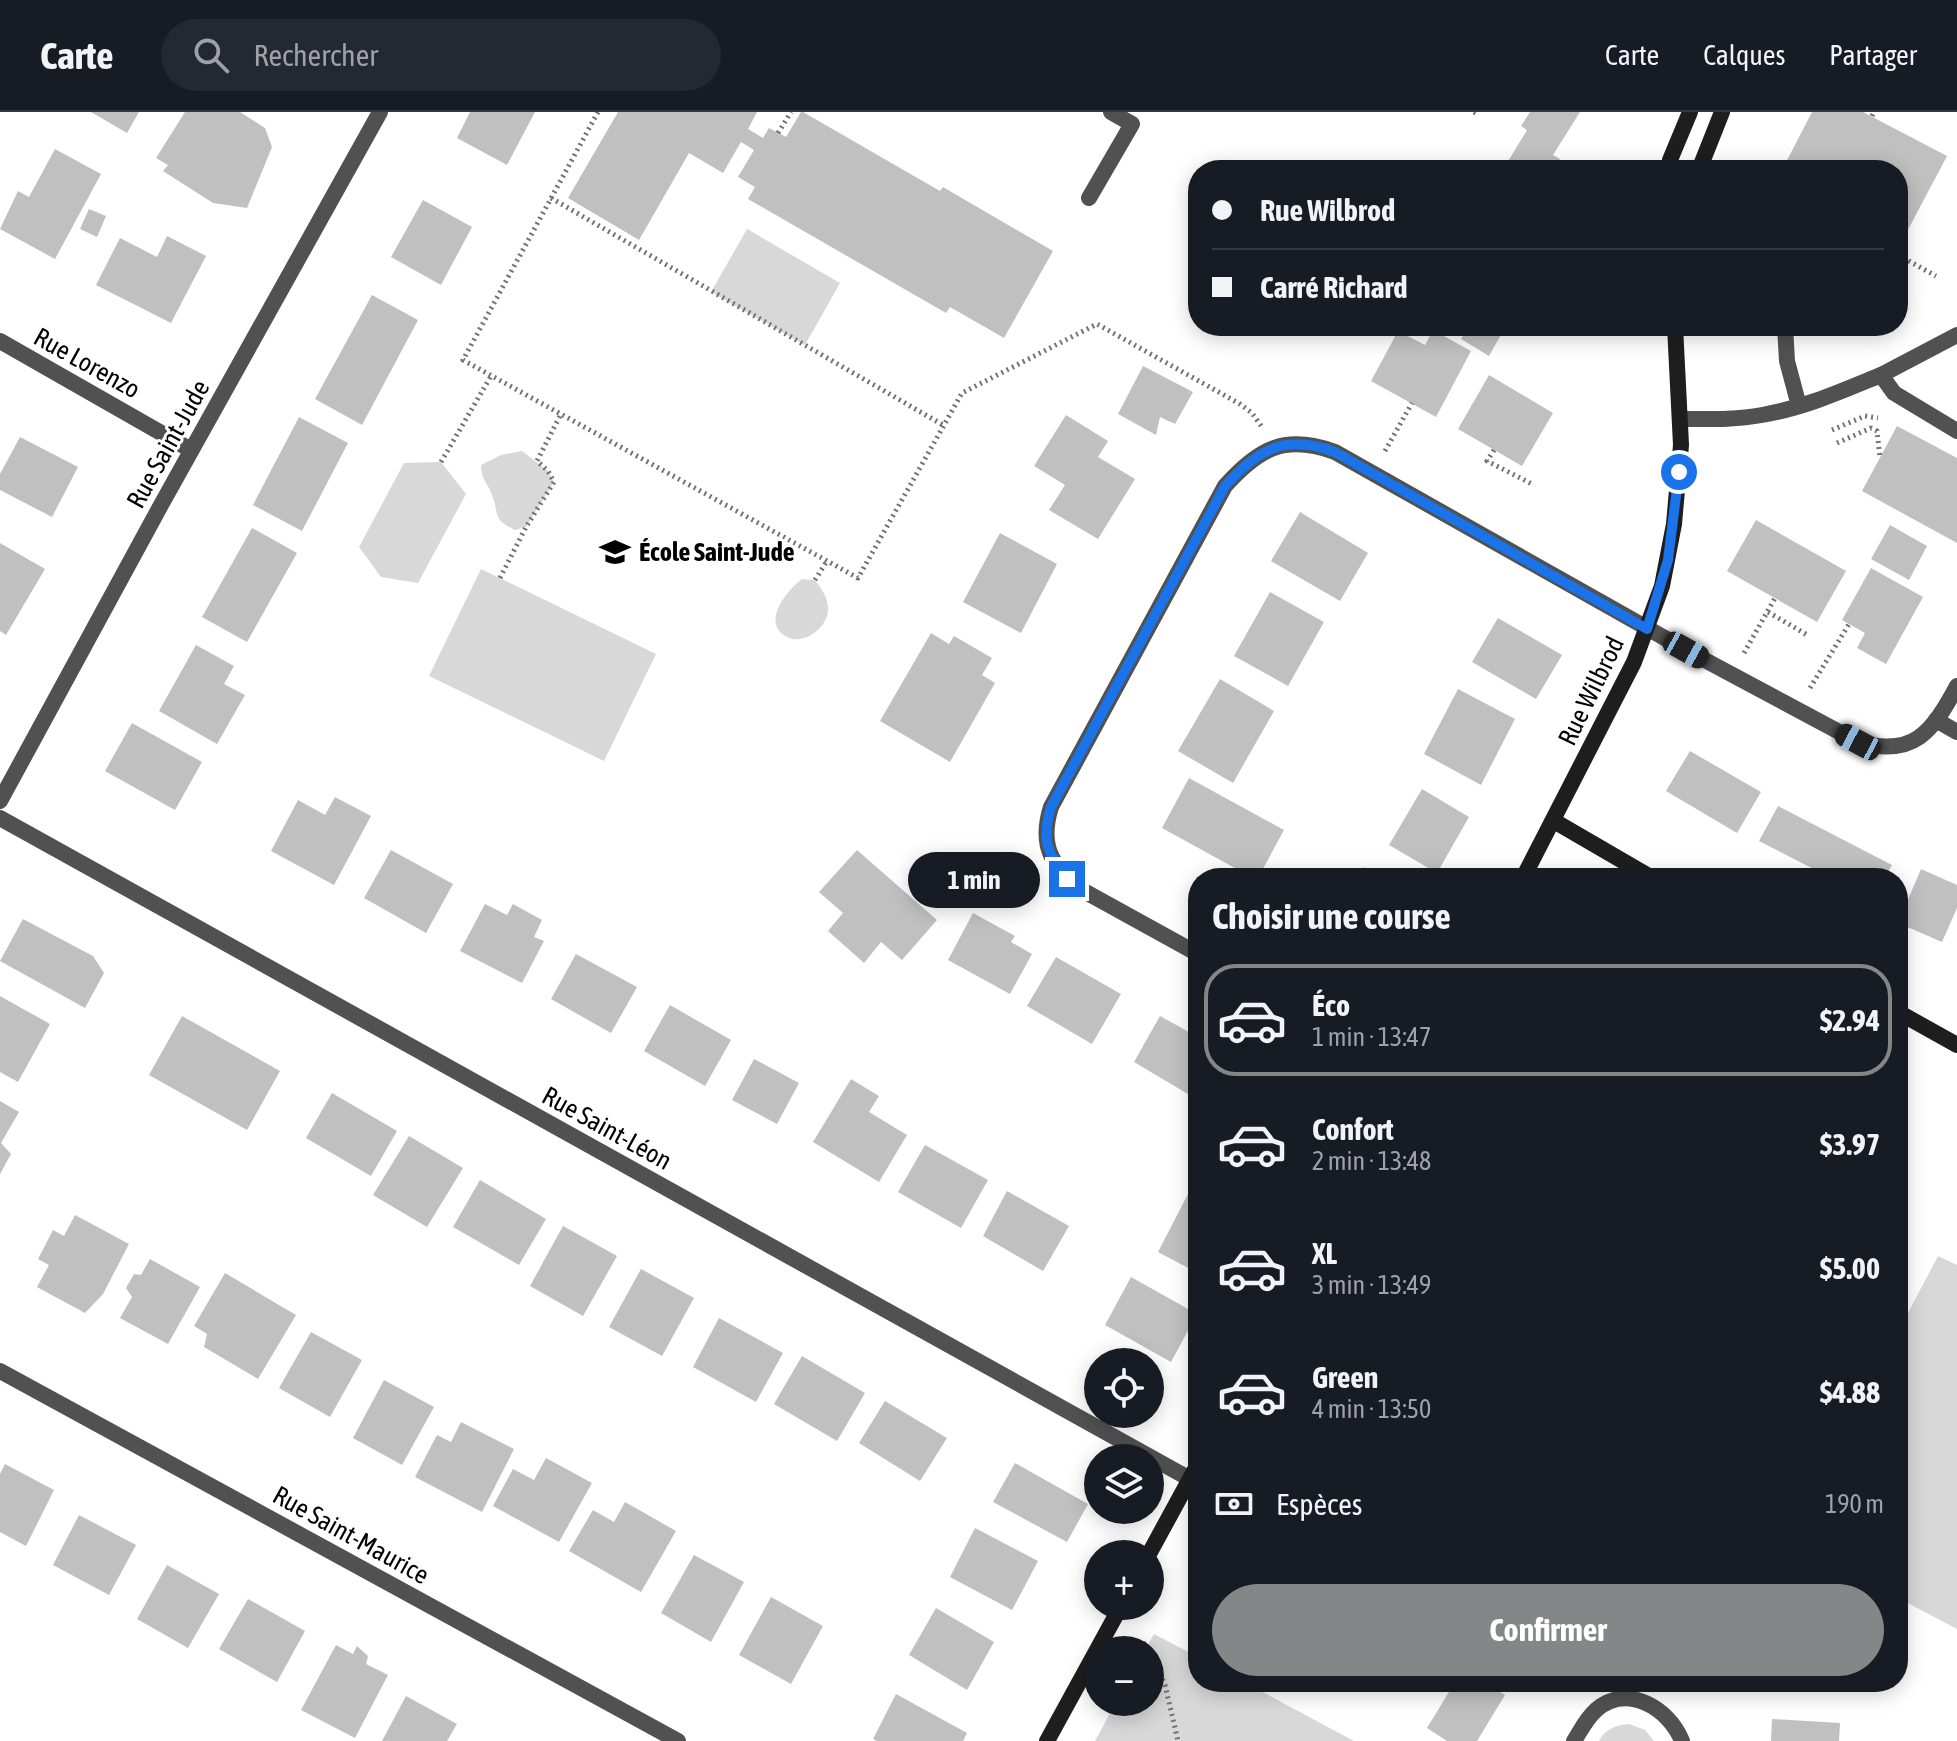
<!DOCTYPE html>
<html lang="fr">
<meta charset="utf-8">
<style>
:root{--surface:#171b24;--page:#242831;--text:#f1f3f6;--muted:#9ea1a6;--line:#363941;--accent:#858687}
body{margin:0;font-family:"Asap Condensed",sans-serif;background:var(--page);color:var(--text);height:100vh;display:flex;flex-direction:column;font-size:30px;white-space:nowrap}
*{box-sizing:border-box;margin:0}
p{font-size:26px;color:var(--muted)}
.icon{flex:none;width:44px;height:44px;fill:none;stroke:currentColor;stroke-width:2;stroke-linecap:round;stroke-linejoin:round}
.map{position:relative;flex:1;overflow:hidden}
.details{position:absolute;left:1188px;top:756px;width:720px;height:824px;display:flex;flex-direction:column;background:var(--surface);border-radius:32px;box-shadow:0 4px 20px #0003}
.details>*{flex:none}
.top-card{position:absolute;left:1188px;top:48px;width:720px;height:176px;border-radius:32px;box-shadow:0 4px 20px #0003;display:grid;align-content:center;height:176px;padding:0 24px;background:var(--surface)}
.fabs{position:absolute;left:1084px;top:1236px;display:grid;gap:16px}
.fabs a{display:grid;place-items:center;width:80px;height:80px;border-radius:50%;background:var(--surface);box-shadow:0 4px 20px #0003;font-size:40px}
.end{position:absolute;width:36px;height:36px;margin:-18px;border:10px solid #1a73e8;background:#fff;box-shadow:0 0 0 4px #fff}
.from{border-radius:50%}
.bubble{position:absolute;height:56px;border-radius:28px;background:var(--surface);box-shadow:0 4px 20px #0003;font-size:26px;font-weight:700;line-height:56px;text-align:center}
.car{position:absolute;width:24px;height:48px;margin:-24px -12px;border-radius:10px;box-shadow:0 0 6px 2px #0007;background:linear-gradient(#222 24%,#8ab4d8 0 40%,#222 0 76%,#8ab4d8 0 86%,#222 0)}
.top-card b{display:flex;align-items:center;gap:28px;height:76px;font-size:30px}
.top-card b+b{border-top:2px solid var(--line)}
.top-card i{width:20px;height:20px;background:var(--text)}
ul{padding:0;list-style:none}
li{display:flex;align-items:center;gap:24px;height:112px;margin:0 16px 12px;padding:0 8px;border:4px solid transparent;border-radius:32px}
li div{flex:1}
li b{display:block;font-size:30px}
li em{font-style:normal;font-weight:700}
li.selected{border-color:var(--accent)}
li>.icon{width:72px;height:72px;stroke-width:1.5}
h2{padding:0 24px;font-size:36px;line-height:96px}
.pay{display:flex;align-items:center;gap:20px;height:88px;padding:0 24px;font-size:30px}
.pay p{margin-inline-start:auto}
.cta{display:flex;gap:16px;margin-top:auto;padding:16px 24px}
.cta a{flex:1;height:92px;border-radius:48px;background:var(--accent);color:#fff;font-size:32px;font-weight:700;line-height:92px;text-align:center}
header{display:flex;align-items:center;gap:48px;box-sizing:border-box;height:112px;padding:0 40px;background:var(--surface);border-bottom:2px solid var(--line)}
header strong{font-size:38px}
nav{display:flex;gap:44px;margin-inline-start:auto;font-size:28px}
.search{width:560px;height:72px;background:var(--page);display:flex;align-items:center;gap:20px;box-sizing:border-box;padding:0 28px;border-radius:44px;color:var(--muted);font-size:30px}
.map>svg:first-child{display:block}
</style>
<header>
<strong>Carte</strong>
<div class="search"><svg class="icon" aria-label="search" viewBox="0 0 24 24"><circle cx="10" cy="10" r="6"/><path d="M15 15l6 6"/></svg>Rechercher</div>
<nav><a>Carte</a><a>Calques</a><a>Partager</a></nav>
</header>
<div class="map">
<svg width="1957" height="1629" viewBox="0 0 1957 1629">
<rect width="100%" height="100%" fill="#fff"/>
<path fill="#d8d8d8" d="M747,117L840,171L805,233L711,180Z
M522,339L548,359L554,370L526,415L515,418C492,407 500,404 492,383C487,369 482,370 481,353L501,343Z
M441,350L466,382L418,471L381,465L359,435L404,351Z
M481,457L656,542L604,649L429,564Z
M802,467L815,468C821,476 828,486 828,496C829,514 806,532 789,526C759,513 786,479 802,467Z
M1938,1144L1957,1153V1517L1898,1486V1220Z
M1154,1522L1198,1545V1570H1244L1354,1629H1095L1116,1590H1150V1538H1145Z
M1629,1612L1645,1618L1654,1629H1599C1605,1617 1616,1613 1629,1612Z"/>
<path fill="#c0c0c0" d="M91,0H139L127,21Z
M185,0H240L265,16L272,35L247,96L213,91L163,59L168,53L156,46Z
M470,0H535L507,53L457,26Z
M618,0H757L748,17L763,26L769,16L786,25L801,0H803L940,79L943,75L1053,139L1004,226L950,195L946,201L748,87L755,75L738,65L754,38L741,30L723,61L689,41L639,128L568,86Z
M1530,0H1580L1553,43L1560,47L1553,58L1548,55L1546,58H1508L1504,56L1527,18L1521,14Z
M1812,0H1863L1947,44L1901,131L1898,129V58H1782Z
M55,37L101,62L55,147L0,117L18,79L29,85Z
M423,88L472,115L441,173L391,145Z
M89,97L106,104L97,125L80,117Z
M167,124L206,144L171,211L96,173L120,126L157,145Z
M372,183L418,208L362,313L315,287Z
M1302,214H1322L1317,223Z
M1469,214H1506L1489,244L1461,227Z
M1433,218L1471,239L1436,305L1371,269L1398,219L1425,233Z
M1143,254L1193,280L1175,312L1160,305L1156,323L1118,302Z
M1489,263L1553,301L1522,354L1458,317Z
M1066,303L1108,329L1098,345L1135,367L1098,427L1049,398L1065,373L1034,354Z
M299,305L348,331L302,419L253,393Z
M1897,314L1957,346V431L1862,379Z
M20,325L78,355L52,405L0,378V362Z
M1300,400L1368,441L1340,489L1271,449Z
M1756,408L1846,459L1817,510L1727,459Z
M1890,413L1927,434L1909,468L1871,447Z
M252,416L297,441L247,530L202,505Z
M1000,421L1057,452L1021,521L963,490Z
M0,431L45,457L6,523L0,519Z
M1871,456L1923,485L1886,552L1857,536L1865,521L1842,508Z
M1270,480L1324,510L1288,574L1234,544Z
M1498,506L1562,543L1536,587L1472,550Z
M931,521L949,532L954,524L992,546L982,563L995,571L950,650L880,609Z
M196,533L234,554L224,572L245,583L217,632L159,599Z
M1220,567L1274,599L1233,671L1178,639Z
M1458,577L1515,607L1481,673L1424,642Z
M132,611L202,650L175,698L105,659Z
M1690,639L1761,680L1737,721L1666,679Z
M1189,666L1284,718L1258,766H1253L1162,716Z
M1422,677L1469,705L1437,761L1389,733Z
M335,685L371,704L334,773L271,739L298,688L325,703Z
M1778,694L1892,753L1885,766H1831L1759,729Z
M391,738L453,772L426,821L364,786Z
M857,738L937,808L902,848L881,830L864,851L828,819L843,801L819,780Z
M1363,755L1382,766H1357Z
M1921,757L1957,773V796L1942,830L1898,811Z
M485,792L507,803L513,792L542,808L534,825L544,829L522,871L460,839Z
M973,801L1015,824L1011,830L1032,842L1010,882L948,848Z
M23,807L93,844L104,861L85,896L0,849Z
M576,842L637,875L611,921L551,887Z
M1056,845L1121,882L1092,932L1027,894Z
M0,884L50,912L18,970L0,960Z
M670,893L731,928L705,974L644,939Z
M182,904L280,959L247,1018L149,963Z
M1160,904L1198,925V988L1134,950Z
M754,947L799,971L777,1012L732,988Z
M851,967L879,984L869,1000L907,1023L879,1070L813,1030Z
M332,981L397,1019L371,1064L306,1026Z
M0,989L19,1000L1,1031L11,1042L0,1062Z
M409,1024L463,1056L427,1115L373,1083Z
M925,1033L988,1068L961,1116L898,1080Z
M480,1068L546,1107L519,1153L453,1115Z
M1007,1079L1069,1114L1043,1159L983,1124Z
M1188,1082L1198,1087V1161L1158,1140Z
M75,1103L129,1132L103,1182L85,1201L37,1175L49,1153L38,1147L53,1118L64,1124Z
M563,1114L617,1144L583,1204L530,1174Z
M150,1147L200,1175L168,1232L120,1206L132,1185L126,1176L134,1162L141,1163Z
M641,1157L694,1186L662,1244L609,1215Z
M225,1161L296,1203L258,1267L204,1235L207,1222L194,1214Z
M1131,1165L1197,1202L1171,1250L1105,1213Z
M719,1206L783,1241L756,1290L693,1255Z
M311,1220L362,1248L330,1305L279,1276Z
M802,1244L865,1281L837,1329L774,1292Z
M384,1268L434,1295L402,1353L353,1326Z
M885,1289L947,1326L920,1369L859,1331Z
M461,1310L514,1337L482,1400L415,1365L437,1323L451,1330Z
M546,1346L592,1371L559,1430L493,1394L513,1357L534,1368Z
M1015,1351L1088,1392L1067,1430L993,1390Z
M5,1352L54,1378L26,1434L0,1420V1362Z
M625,1390L676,1419L641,1480L569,1439L593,1398L614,1410Z
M79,1403L136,1433L109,1483L53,1453Z
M975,1416L1038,1449L1012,1498L950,1465Z
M694,1443L744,1470L711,1530L661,1501Z
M167,1453L219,1482L188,1536L137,1507Z
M771,1485L823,1514L791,1572L739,1543Z
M248,1487L305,1519L277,1570L219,1537Z
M936,1496L994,1530L967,1578L909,1543Z
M336,1533L353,1542L357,1534L368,1544L366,1552L388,1563L355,1626L301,1598Z
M1455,1570H1485L1505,1583L1477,1629H1447L1427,1616Z
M896,1582L967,1621L963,1629H877L873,1627Z
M406,1584L457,1612L447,1629H382Z
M1772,1607L1840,1611L1839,1629H1771Z"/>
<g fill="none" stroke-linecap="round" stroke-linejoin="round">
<path stroke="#737373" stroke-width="5" stroke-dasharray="2 4" stroke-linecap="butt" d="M598,0L463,248L858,466L962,281L1097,212L1240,292L1252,301L1262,315
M1474,0L1479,3
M1872,4L1874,0
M778,21L791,0
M1741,57L1743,58
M1553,58L1557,52L1561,58
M551,86L943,313
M1898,143L1936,164
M1289,214L1298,219
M1832,318L1865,304L1878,306
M1837,331L1871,316L1877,319L1880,346
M1494,338L1487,349L1532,372
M1385,339L1412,291
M441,350L491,264
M500,466L526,415L554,370L548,359L537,349L561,302
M815,468L827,449
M1768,500L1809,524
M1744,541L1775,486
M1810,576L1849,512
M1143,1530L1148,1538
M1150,1540L1165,1573L1178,1629"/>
<path stroke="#515151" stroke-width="16" d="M1089,86L1132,12L1111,0
M1785,214L1787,249L1799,294
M1881,263L1957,223
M1936,608L1957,620"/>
<path stroke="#515151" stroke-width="16" d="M0,229L191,338
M1680,307C1708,307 1735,308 1762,303C1804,296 1842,279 1881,263L1894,281L1957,319
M0,689L161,393L380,0
M0,706L1190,1367
M1198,842L1082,778C1051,754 1039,733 1051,695L1225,374C1259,336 1285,322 1335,340L1686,538L1858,630C1914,646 1932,620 1957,574
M0,1259L678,1629
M1574,1629C1581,1618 1586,1607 1596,1598C1627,1571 1669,1596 1682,1629"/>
<path stroke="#1e1e1e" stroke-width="16" d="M1670,58V48L1690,0
M1699,58L1722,0
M1554,709L1652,766
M1523,766L1634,550L1662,474L1674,412L1681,333L1675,214
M1898,900L1957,933
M1149,1442L1198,1352
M1047,1629L1121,1494"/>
</g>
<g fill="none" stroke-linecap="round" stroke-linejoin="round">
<path stroke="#1a73e8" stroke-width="10" d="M1067,767C1047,740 1041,728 1051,695L1225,374C1259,336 1285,322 1335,340L1647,517L1668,448L1679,360"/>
</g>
<defs>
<g id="school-bare" transform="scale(2.4)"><path d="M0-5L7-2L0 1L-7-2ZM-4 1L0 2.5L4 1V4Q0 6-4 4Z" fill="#000" stroke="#fff" stroke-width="2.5" paint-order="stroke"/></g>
</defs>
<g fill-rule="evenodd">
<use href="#school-bare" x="615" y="440"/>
</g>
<g text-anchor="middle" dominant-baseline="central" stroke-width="6" stroke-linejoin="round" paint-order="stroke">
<g font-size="26" fill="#000" stroke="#fff">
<text transform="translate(87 251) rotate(29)">Rue Lorenzo</text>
<text transform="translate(168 332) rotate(-61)">Rue Saint-Jude</text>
<text transform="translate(1591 579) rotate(-64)">Rue Wilbrod</text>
<text transform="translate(607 1016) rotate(29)">Rue Saint-Léon</text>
<text transform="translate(351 1423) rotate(29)">Rue Saint-Maurice</text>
</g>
<g font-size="26" font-weight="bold" fill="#000" stroke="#fff" text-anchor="start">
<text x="639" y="440">École Saint-Jude</text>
</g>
</g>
</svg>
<div class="fabs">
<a><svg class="icon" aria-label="locate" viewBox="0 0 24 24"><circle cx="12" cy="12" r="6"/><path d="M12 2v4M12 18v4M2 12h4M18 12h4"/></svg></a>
<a><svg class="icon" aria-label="layers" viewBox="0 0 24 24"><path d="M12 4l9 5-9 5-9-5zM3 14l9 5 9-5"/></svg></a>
<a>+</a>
<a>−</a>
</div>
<i class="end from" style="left:1679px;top:360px"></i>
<i class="end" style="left:1067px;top:767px"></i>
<div class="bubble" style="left:908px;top:740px;width:132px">1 min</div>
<i class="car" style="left:1686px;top:538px;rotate:119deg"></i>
<i class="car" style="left:1858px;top:630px;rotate:298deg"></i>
<div class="top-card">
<b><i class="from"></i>Rue Wilbrod</b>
<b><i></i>Carré Richard</b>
</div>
<section class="details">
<h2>Choisir une course</h2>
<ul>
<li class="selected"><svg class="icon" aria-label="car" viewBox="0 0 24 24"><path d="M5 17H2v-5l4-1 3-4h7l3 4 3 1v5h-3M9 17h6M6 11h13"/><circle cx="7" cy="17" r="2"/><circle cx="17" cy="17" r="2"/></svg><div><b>Éco</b><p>1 min · 13:47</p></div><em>$2.94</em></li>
<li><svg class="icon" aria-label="car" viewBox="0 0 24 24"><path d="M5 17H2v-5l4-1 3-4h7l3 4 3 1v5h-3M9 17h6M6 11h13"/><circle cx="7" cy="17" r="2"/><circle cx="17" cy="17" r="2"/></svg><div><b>Confort</b><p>2 min · 13:48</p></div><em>$3.97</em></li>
<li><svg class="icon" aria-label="car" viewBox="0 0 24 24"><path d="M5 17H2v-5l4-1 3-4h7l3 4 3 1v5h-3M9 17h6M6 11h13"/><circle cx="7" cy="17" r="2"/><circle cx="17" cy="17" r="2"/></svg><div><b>XL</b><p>3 min · 13:49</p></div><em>$5.00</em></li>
<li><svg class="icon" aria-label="car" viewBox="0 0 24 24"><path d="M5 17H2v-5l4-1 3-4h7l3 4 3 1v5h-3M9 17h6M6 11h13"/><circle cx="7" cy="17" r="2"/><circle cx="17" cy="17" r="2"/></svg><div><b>Green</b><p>4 min · 13:50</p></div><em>$4.88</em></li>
</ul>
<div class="pay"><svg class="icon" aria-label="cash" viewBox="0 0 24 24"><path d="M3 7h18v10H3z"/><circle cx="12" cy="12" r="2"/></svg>Espèces<p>190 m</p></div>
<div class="cta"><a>Confirmer</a></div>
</section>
</div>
